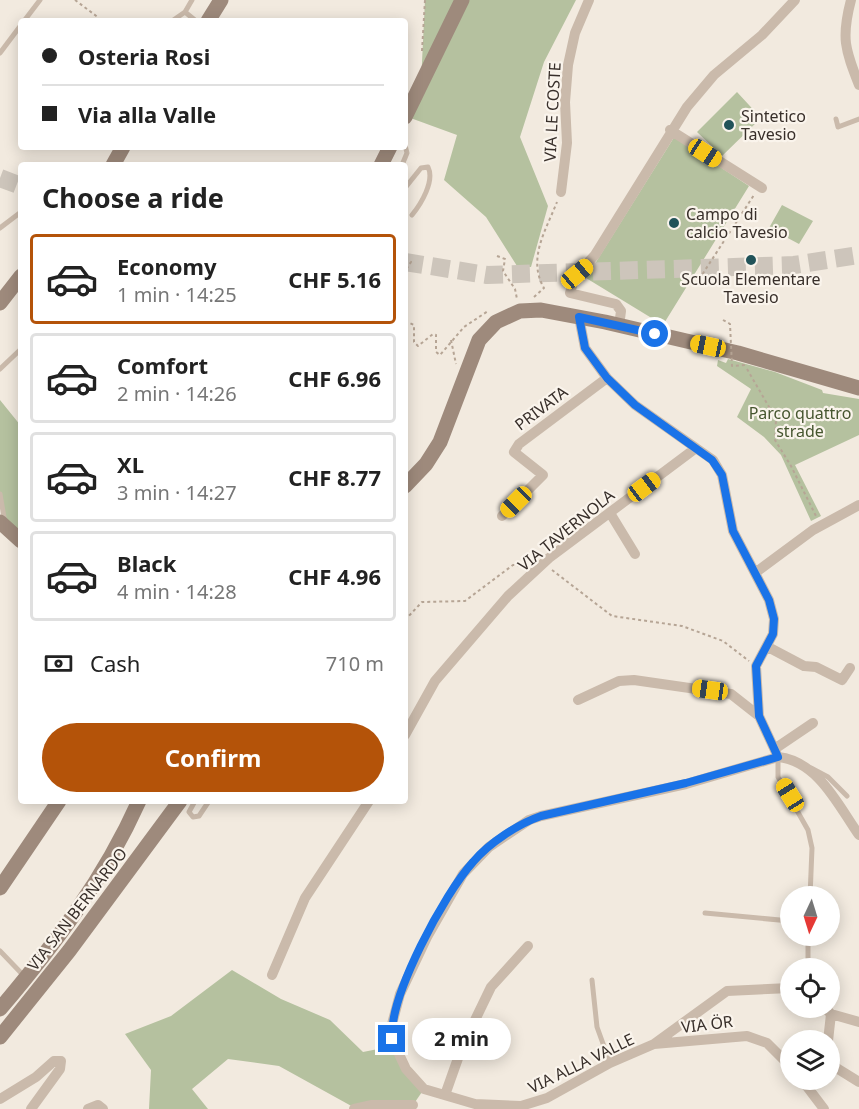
<!DOCTYPE html>
<meta charset="utf-8">
<style>
:root{--surface:#fff;--page:#f6f6f6;--text:#222;--muted:#767676;--line:#e0e0e0;--accent:#b45309}
body{margin:0;font-family:"Noto Sans",sans-serif;background:var(--page);color:var(--text);height:100vh;display:flex;flex-direction:column;font-size:22px;white-space:nowrap}
*{box-sizing:border-box;margin:0}
p{font-size:20px;color:var(--muted)}
.icon{flex:none;width:33px;height:33px;fill:none;stroke:currentColor;stroke-width:2;stroke-linecap:round;stroke-linejoin:round}
.map{position:relative;flex:1;overflow:hidden}
.side{position:absolute;left:18px;top:162px;width:390px;height:642px;display:flex;flex-direction:column;background:var(--surface);border-radius:6px;box-shadow:0 3px 15px #0003}
.side>*{flex:none}
.top-card{position:absolute;left:18px;top:18px;width:390px;height:132px;border-radius:6px;box-shadow:0 3px 15px #0003;display:grid;align-content:center;height:132px;padding:0 24px;background:var(--surface)}
.needle{width:39px;rotate:184deg}
.fabs{position:absolute;left:780px;top:886px;display:grid;gap:12px}
.fabs a{display:grid;place-items:center;width:60px;height:60px;border-radius:50%;background:var(--surface);box-shadow:0 3px 15px #0003;font-size:30px}
.end{position:absolute;width:27px;height:27px;margin:-14px;border:8px solid #1a73e8;background:#fff;box-shadow:0 0 0 3px #fff}
.from{border-radius:50%}
.bubble{position:absolute;height:42px;border-radius:21px;background:var(--surface);box-shadow:0 3px 15px #0003;font-size:20px;font-weight:700;line-height:42px;text-align:center}
.car{position:absolute;width:18px;height:36px;margin:-18px -9px;border-radius:8px;box-shadow:0 0 4px 2px #0007;background:linear-gradient(#f5c518 24%,#345 0 40%,#f5c518 0 76%,#345 0 86%,#f5c518 0)}
.top-card b{display:flex;align-items:center;gap:21px;height:57px;font-size:22px}
.top-card b+b{border-top:2px solid var(--line)}
.top-card i{width:15px;height:15px;background:var(--text)}
ul{padding:0;list-style:none}
li{display:flex;align-items:center;gap:18px;height:90px;margin:0 12px 9px;padding:0 12px;border:3px solid var(--line);border-radius:6px}
li div{flex:1}
li b{display:block;font-size:22px}
li em{font-style:normal;font-weight:700}
li.active{border-color:var(--accent)}
li>.icon{width:54px;height:54px;stroke-width:1.5}
h2{padding:0 24px;font-size:27px;line-height:72px}
.pay{display:flex;align-items:center;gap:15px;height:66px;padding:0 24px;font-size:22px}
.pay p{margin-inline-start:auto}
.cta{display:flex;gap:12px;margin-top:auto;padding:12px 24px}
.cta a{flex:1;height:69px;border-radius:36px;background:var(--accent);color:#fff;font-size:24px;font-weight:700;line-height:69px;text-align:center}
.map>svg:first-child{display:block}
</style>
<div class="map">
<svg width="859" height="1109" viewBox="0 0 859 1109">
<rect width="100%" height="100%" fill="#f2eadf"/>
<path fill="#b5c19f" d="M425,0H576L544,62L520,137L548,206L531,267L517,266L486,217L444,180L457,135L405,116L421,83Z
M737,92L761,118L722,156L697,132Z
M676,138L749,186L663,325L586,278L673,139Z
M782,205L813,221L799,244L769,228Z
M728,359L775,372L822,390L823,393L859,399V435L795,465L821,516L811,521L781,455L764,437L737,417L751,389L717,366L718,360L726,363Z
M0,400L21,426V541L6,527L0,494Z
M232,970L281,999L330,1020L363,1052L393,1046L424,1089L413,1105L355,1108L279,1066L228,1059L192,1089L208,1109H149L151,1070L125,1034L171,1016Z"/>
<g fill="none" stroke-linecap="round" stroke-linejoin="round">
<path stroke="#cdc5bb" stroke-width="18" stroke-dasharray="18 9" stroke-linecap="butt" d="M0,178L21,186
M405,262L487,275L794,265L859,255"/>
<path stroke="#b6a595" stroke-width="2" stroke-dasharray="3 3" stroke-linecap="butt" d="M75,0L99,18
M422,51L425,0
M497,256L505,259L503,271L515,289L517,299
M405,259L411,262L405,271
M696,284L754,195
M534,297L544,288C527,259 546,230 557,202
M405,321L414,325V342L418,346L433,334L436,335V352L440,355L464,327L488,311
M451,340L456,364
M747,369L776,419L775,440L791,466L817,518
M552,570L612,616L682,626L723,641L749,661
M405,620L422,602L465,601L513,565L526,566"/>
<path stroke="#cabaab" stroke-width="5" d="M185,12L196,21
M24,21L40,0
M172,21L185,12L192,0
M0,53L21,25
M836,119L838,127L859,119
M402,165L407,153L405,145
M405,188L421,168L428,167C435,181 421,204 412,215
M0,228L21,212
M0,369L21,349
M0,494L5,523
M778,757V777L808,830L812,848L810,897
M811,768L828,777L847,796
M195,801L189,812L193,817L199,816L209,801
M705,913L790,921
M808,936V969
M0,951L25,977
M592,980L597,1027L610,1063"/>
<path stroke="#cabaab" stroke-width="10" d="M851,0C841,38 845,49 859,85
M670,130L762,188
M561,192L567,143L565,102L568,65L575,33L589,0
M579,317L585,348L607,378L635,405L713,460L722,475L733,531L769,600L774,619L773,634L756,666L759,716L778,757
M619,326L621,311L616,304L570,293L575,276L595,255L687,107L714,75L762,35L795,0
M610,513L635,554
M502,516L543,475L514,452L519,444L607,378
M755,573L813,530L859,505
M768,647L804,666L816,667L842,680L850,668
M578,700L619,681L634,680L731,694L759,716
M405,735L435,681L508,596L549,558L696,448
M776,748L813,723
M272,975L305,898L369,801
M790,988L727,991L654,1044L610,1063L547,1098L521,1106L475,1104L424,1089L406,1069L392,1039V1024L400,994L427,937L463,874L489,847L529,820L541,816L686,784L778,757C818,761 838,805 859,835
M825,1008L831,1014L859,1022
M828,1041L831,1014
M654,1044L747,1036L767,1043L790,1066
M830,1064L859,1082
M802,1080L824,1109
M445,1095L462,1047L491,987L528,946
M0,1099L36,1077L54,1061H61L60,1069L31,1109
M88,1109L98,1105L103,1109
M354,1109L372,1105H413"/>
<path stroke="#9e8a7c" stroke-width="15" d="M208,21L221,0
M405,117L462,0
M113,165L123,147
M381,165L390,147
M0,303L21,276
M405,486L426,464L440,442L479,340L496,322L520,311L541,310L605,322L738,353L859,388
M0,522L21,541
M0,888L59,801
M0,1009C55,944 104,879 139,801
M0,1037L69,951L180,801"/>
<path stroke="#b6a595" stroke-width="2" stroke-dasharray="3 3" stroke-linecap="butt" d="M723,320L730,324L732,366L745,365"/>
</g>
<g fill="none" stroke-linecap="round" stroke-linejoin="round">
<path stroke="#1a73e8" stroke-width="8" d="M392,1039C389,996 444,894 473,862C489,843 518,824 541,816L686,783L778,757L759,716L756,666L773,634L774,619L769,600L733,531L722,475L712,460L635,405L607,378L585,348L579,317L655,334"/>
</g>
<g fill="#215359" stroke="#faf4ec" stroke-width="2">
<circle cx="729" cy="125" r="6"/>
<circle cx="674" cy="223" r="6"/>
<circle cx="751" cy="260" r="6"/>
</g>
<g text-anchor="middle" dominant-baseline="central" stroke-width="4.5" stroke-linejoin="round" paint-order="stroke">
<g font-size="16" fill="#382f2a" stroke="#faf4ec">
<text transform="translate(552 112) rotate(-87)">VIA LE COSTE</text>
<text transform="translate(541 408) rotate(-37)">PRIVATA</text>
<text transform="translate(566 530) rotate(-39)">VIA TAVERNOLA</text>
<text transform="translate(77 909) rotate(-52)">VIA SAN BERNARDO</text>
<text transform="translate(707 1024) rotate(-7)">VIA ÖR</text>
<text transform="translate(581 1063) rotate(-26)">VIA ALLA VALLE</text>
</g>
<g font-size="16" fill="#382f2a" stroke="#faf4ec" text-anchor="start">
<text x="741" y="116">Sintetico<tspan x="741" dy="18">Tavesio</tspan></text>
<text x="686" y="214">Campo di<tspan x="686" dy="18">calcio Tavesio</tspan></text>
<text x="751" y="279" text-anchor="middle">Scuola Elementare<tspan x="751" dy="18">Tavesio</tspan></text>
</g>
<g font-size="16" fill="#46562f" stroke="#faf4ec">
<text x="800" y="413">Parco quattro<tspan x="800" dy="18">strade</tspan></text>
</g>
</g>
</svg>
<div class="fabs">
<a><svg class="needle" viewBox="-14 -14 28 28"><path d="M0-13l5 13h-10z" fill="#e53935"/><path d="M0 13l5-13h-10z" fill="#767676"/></svg></a>
<a><svg class="icon" aria-label="locate" viewBox="0 0 24 24"><circle cx="12" cy="12" r="6"/><path d="M12 2v4M12 18v4M2 12h4M18 12h4"/></svg></a>
<a><svg class="icon" aria-label="layers" viewBox="0 0 24 24"><path d="M12 4l9 5-9 5-9-5zM3 14l9 5 9-5"/></svg></a>
</div>
<i class="end from" style="left:655px;top:334px"></i>
<i class="end" style="left:392px;top:1039px"></i>
<div class="bubble" style="left:412px;top:1018px;width:99px">2 min</div>
<i class="car" style="left:705px;top:153px;rotate:123deg"></i>
<i class="car" style="left:577px;top:274px;rotate:50deg"></i>
<i class="car" style="left:708px;top:346px;rotate:282deg"></i>
<i class="car" style="left:644px;top:487px;rotate:53deg"></i>
<i class="car" style="left:516px;top:502px;rotate:225deg"></i>
<i class="car" style="left:710px;top:690px;rotate:278deg"></i>
<i class="car" style="left:790px;top:795px;rotate:328deg"></i>
<div class="top-card">
<b><i class="from"></i>Osteria Rosi</b>
<b><i></i>Via alla Valle</b>
</div>
<section class="side">
<h2>Choose a ride</h2>
<ul>
<li class="active"><svg class="icon" aria-label="car" viewBox="0 0 24 24"><path d="M5 17H2v-5l4-1 3-4h7l3 4 3 1v5h-3M9 17h6M6 11h13"/><circle cx="7" cy="17" r="2"/><circle cx="17" cy="17" r="2"/></svg><div><b>Economy</b><p>1 min · 14:25</p></div><em>CHF 5.16</em></li>
<li><svg class="icon" aria-label="car" viewBox="0 0 24 24"><path d="M5 17H2v-5l4-1 3-4h7l3 4 3 1v5h-3M9 17h6M6 11h13"/><circle cx="7" cy="17" r="2"/><circle cx="17" cy="17" r="2"/></svg><div><b>Comfort</b><p>2 min · 14:26</p></div><em>CHF 6.96</em></li>
<li><svg class="icon" aria-label="car" viewBox="0 0 24 24"><path d="M5 17H2v-5l4-1 3-4h7l3 4 3 1v5h-3M9 17h6M6 11h13"/><circle cx="7" cy="17" r="2"/><circle cx="17" cy="17" r="2"/></svg><div><b>XL</b><p>3 min · 14:27</p></div><em>CHF 8.77</em></li>
<li><svg class="icon" aria-label="car" viewBox="0 0 24 24"><path d="M5 17H2v-5l4-1 3-4h7l3 4 3 1v5h-3M9 17h6M6 11h13"/><circle cx="7" cy="17" r="2"/><circle cx="17" cy="17" r="2"/></svg><div><b>Black</b><p>4 min · 14:28</p></div><em>CHF 4.96</em></li>
</ul>
<div class="pay"><svg class="icon" aria-label="cash" viewBox="0 0 24 24"><path d="M3 7h18v10H3z"/><circle cx="12" cy="12" r="2"/></svg>Cash<p>710 m</p></div>
<div class="cta"><a>Confirm</a></div>
</section>
</div>
